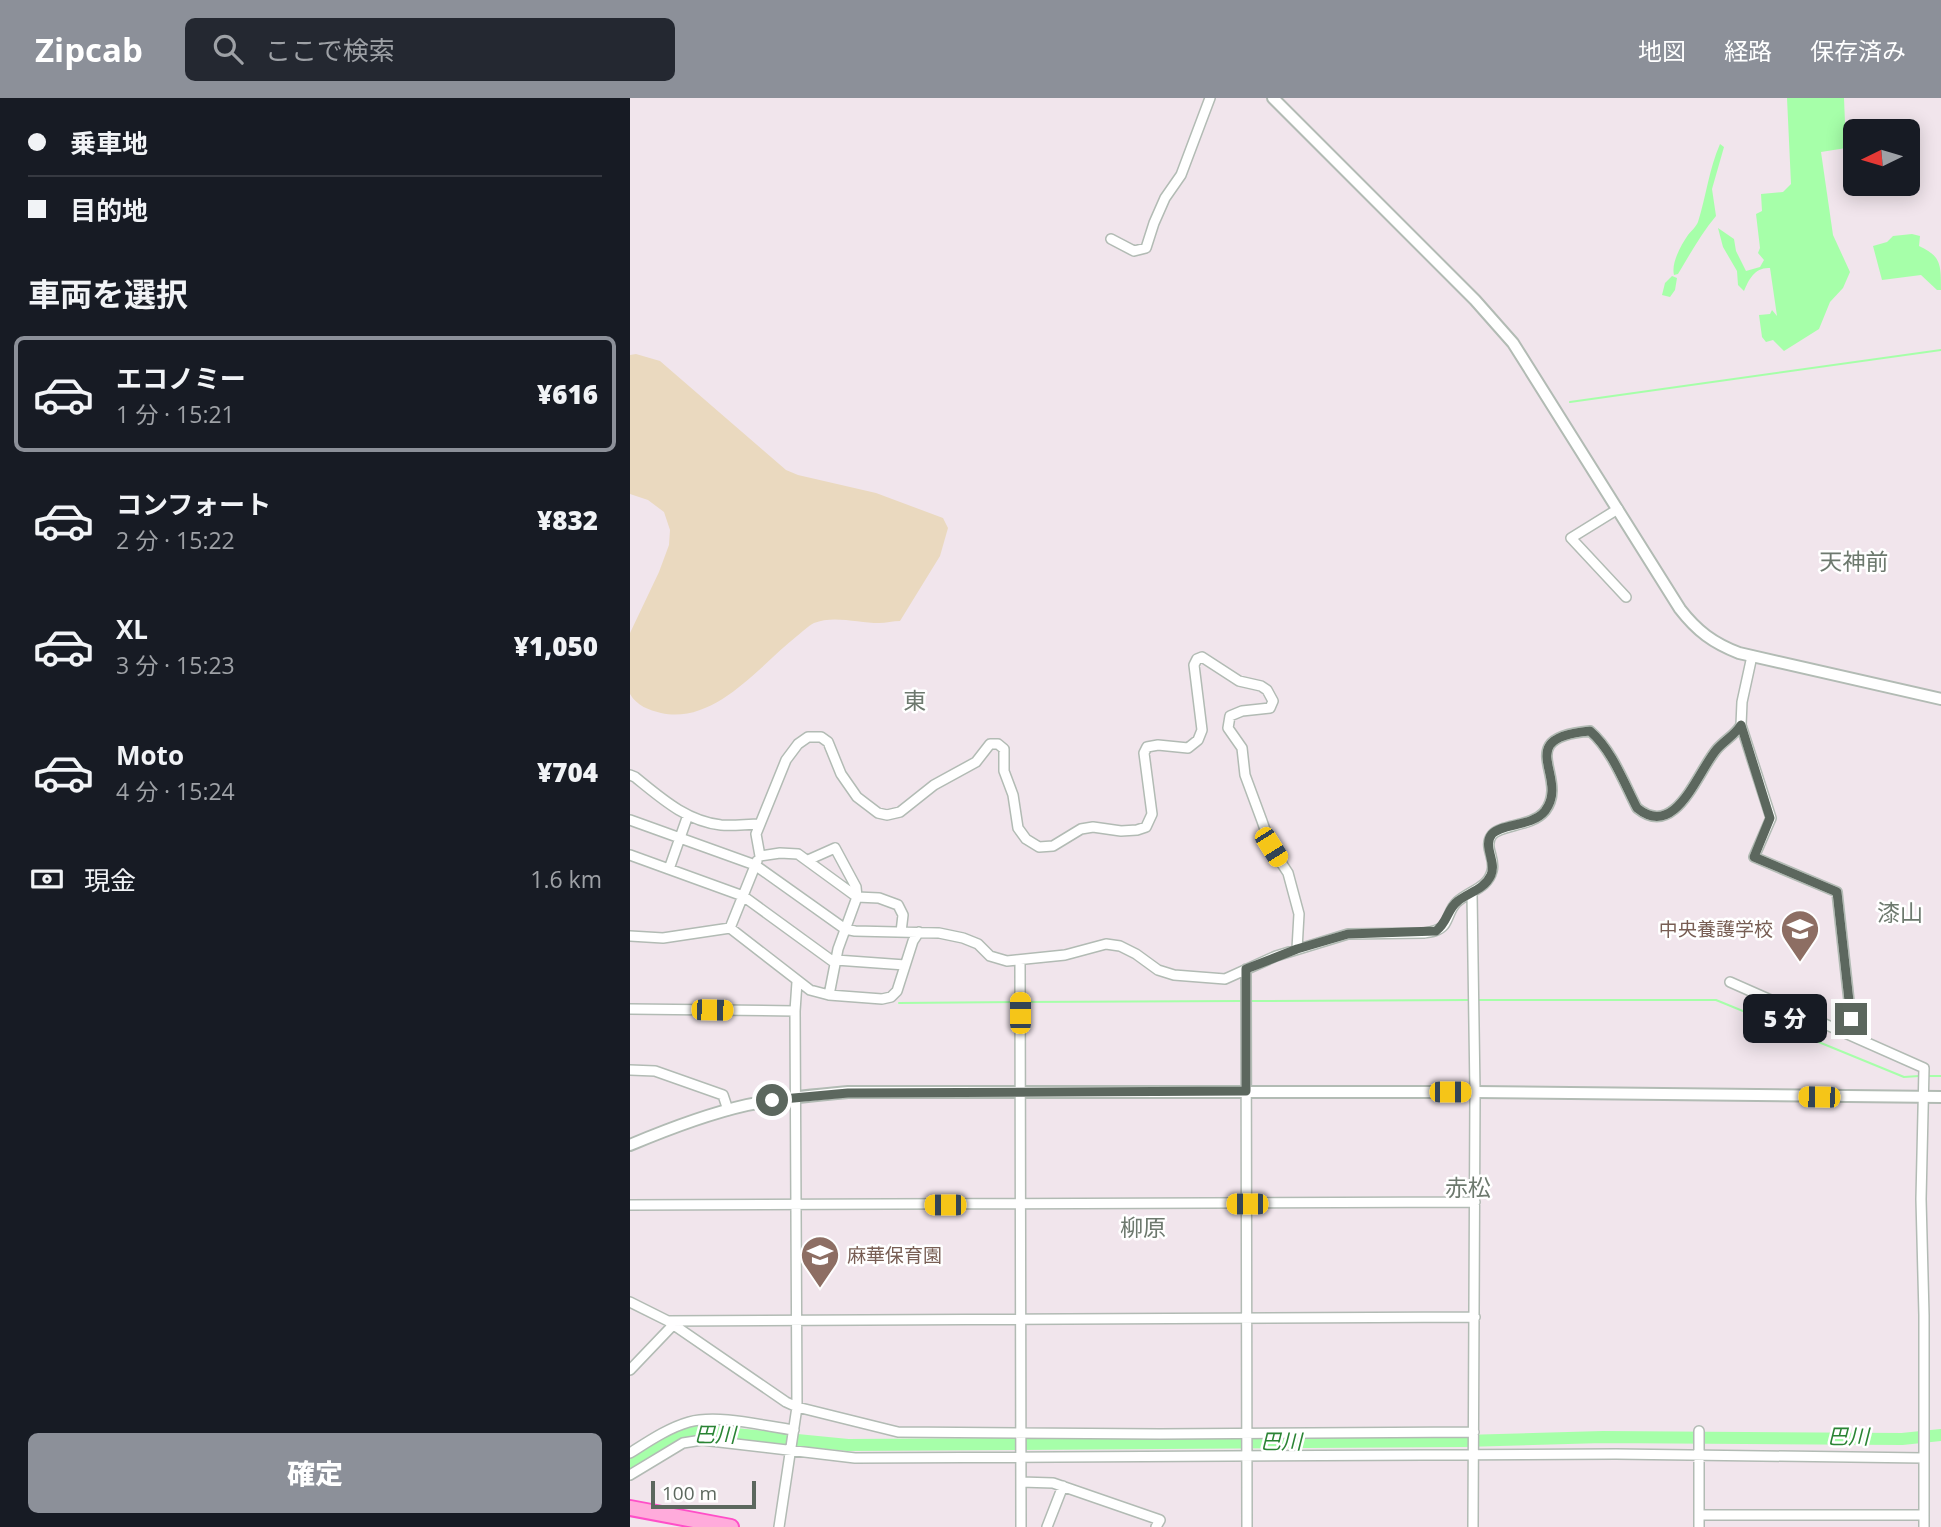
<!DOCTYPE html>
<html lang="ja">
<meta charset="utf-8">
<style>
:root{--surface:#171b24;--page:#242831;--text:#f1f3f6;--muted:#9ea1a6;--line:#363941;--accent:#8c9099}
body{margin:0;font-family:"Open Sans","Noto Sans JP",sans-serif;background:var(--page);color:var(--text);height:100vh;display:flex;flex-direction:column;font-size:26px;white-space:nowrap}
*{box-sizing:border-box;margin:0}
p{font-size:23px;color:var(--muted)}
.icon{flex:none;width:38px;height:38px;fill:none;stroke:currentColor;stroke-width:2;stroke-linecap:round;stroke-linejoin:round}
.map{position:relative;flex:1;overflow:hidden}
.side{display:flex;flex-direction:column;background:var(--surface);width:630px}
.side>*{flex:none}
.guide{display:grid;align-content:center;height:154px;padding:0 28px;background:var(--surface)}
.needle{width:46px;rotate:265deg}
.buttons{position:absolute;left:1213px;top:21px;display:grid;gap:14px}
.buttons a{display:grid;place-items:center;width:77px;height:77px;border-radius:10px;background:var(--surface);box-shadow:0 4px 18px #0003;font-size:35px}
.scale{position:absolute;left:21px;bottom:18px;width:105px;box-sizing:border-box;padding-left:7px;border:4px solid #5c675e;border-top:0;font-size:19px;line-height:24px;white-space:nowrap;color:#5c675e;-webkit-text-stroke:5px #fff;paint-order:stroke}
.end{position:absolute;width:32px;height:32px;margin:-16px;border:9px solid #5c675e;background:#fff;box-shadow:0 0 0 4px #fff}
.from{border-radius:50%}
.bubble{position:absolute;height:49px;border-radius:10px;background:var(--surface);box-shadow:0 4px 18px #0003;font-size:23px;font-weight:800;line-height:49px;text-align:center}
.car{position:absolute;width:21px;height:42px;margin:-21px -10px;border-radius:9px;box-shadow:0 0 5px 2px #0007;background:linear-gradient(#f5c518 24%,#345 0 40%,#f5c518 0 76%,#345 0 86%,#f5c518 0)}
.guide b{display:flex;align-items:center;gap:24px;height:66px;font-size:26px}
.guide b+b{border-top:2px solid var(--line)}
.guide i{width:18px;height:18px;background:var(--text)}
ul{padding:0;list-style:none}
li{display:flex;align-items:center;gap:21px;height:116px;margin:0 14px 10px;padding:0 14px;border:4px solid transparent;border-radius:10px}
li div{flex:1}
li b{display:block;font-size:26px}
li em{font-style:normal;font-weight:800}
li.current{border-color:var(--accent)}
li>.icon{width:63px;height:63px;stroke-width:1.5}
h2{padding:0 28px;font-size:32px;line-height:84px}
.pay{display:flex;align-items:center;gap:18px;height:77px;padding:0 28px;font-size:26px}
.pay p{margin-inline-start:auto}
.primary-button{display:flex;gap:14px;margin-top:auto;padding:14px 28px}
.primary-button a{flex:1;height:80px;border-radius:10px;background:var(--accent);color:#fff;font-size:28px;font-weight:800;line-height:80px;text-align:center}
header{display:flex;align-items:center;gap:42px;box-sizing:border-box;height:98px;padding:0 35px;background:var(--accent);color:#fff}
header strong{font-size:33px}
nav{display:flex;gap:38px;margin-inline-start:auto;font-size:24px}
.search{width:490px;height:63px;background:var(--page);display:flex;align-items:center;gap:18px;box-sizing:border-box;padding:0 24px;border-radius:10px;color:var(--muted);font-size:26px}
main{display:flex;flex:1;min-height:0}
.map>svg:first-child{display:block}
</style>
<header>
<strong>Zipcab</strong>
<div class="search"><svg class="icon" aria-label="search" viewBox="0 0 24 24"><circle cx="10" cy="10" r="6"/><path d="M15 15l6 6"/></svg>ここで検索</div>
<nav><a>地図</a><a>経路</a><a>保存済み</a></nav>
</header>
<main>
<section class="side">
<div class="guide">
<b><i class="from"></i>乗車地</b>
<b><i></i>目的地</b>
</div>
<h2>車両を選択</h2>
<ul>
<li class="current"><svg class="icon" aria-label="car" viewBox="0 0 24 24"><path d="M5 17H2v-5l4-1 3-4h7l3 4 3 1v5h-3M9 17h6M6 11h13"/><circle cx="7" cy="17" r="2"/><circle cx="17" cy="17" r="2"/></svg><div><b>エコノミー</b><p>1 分 · 15:21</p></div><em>¥616</em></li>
<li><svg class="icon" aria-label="car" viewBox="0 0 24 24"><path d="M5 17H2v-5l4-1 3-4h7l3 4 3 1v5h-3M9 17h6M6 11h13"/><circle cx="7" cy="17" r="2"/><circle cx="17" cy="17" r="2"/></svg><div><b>コンフォート</b><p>2 分 · 15:22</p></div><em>¥832</em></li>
<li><svg class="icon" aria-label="car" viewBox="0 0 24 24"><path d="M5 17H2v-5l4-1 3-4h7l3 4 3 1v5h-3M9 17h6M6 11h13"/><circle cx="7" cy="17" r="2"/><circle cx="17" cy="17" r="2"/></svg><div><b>XL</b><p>3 分 · 15:23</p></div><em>¥1,050</em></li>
<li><svg class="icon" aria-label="car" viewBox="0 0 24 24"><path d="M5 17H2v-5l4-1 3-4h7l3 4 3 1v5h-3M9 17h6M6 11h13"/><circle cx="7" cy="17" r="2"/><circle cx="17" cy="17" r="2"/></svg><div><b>Moto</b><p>4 分 · 15:24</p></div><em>¥704</em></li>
</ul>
<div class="pay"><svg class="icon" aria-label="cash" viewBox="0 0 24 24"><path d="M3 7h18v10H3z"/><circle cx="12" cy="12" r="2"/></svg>現金<p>1.6 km</p></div>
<div class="primary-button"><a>確定</a></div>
</section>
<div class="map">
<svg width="1311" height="1429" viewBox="0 0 1311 1429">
<rect width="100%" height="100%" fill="#f1e5ec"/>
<path fill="#ead9bf" d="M6,256L30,263L156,372L168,377L246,395L313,420L318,430L310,458L270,523C263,523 256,525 249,525C229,525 203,517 184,525C178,528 172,534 167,538C130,567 85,627 31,615C19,612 7,608 0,596V535L29,474L39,447L40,432L34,414L18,402L0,396V257Z"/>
<path fill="#a6ffa9" d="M1157,0H1214L1216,50L1191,54L1203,137L1220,174L1213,190L1200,204L1189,231L1154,253L1143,242L1136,244L1132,239L1129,217L1140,216L1142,212L1147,218L1140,170C1125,169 1119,181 1114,193L1108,187L1107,173L1093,149L1088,130L1104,141L1106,153L1116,173L1130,169L1134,162L1128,155L1130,150L1126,116L1132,113L1131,96L1153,94L1161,86Z
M1090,46L1094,49L1082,91L1086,118C1071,136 1060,156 1048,176L1044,177C1041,165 1051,147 1058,137C1061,133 1066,129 1068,124C1076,99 1079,71 1090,46Z
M1282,136L1290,138L1289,148C1311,158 1311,166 1311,192H1307L1291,177L1252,182L1243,148L1257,144L1263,138Z
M1042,178L1047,180L1045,192L1040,199L1032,197L1035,185Z"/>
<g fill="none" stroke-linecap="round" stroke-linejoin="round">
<path stroke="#a6ffa9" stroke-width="2" d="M940,304L1311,252
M847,902H1086L1274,979L1289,978
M620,903L838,902
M392,904L611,903
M269,905L387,904
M1298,978H1311"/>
<path stroke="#a6ffa9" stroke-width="12" d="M0,1365L43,1339L65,1332L218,1347L834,1343L973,1339L1272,1341L1311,1337"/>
<g stroke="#b2bbb4" stroke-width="12">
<path id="minor" d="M481,141L504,153L516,150L524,125L535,100L551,77L580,0
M988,411L941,440L996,499
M1122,558L1112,604L1111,627L1141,720L1124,759L1207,794L1221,921L1214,934
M0,677L5,679C31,700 56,723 91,727C104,728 117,726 130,726
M0,722L125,767L215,831L225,833L309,835L333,840L348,846L360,858L377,863L435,857L476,846L490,848L506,856L528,872L544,877L595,881L646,858L718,836L794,835C801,834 809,833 814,827C819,820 820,810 827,804C839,793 858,790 862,773C866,760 853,749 862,737C871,726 902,729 915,713C941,679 880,640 960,633C982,652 994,685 1007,710C1046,742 1067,674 1087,651C1095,642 1105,637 1111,627
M0,757L113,798L205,865
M178,762L205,750L226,789L227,799L249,800L268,807L273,817L271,834
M39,771L58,717
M842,795L845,994L843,1429
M100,830L127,763
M0,838L33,840L100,830L180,892L199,897L252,901L261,899L267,893L283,843L289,834
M206,862L275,867
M390,862L391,1429
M616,871L617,1429
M1100,884L1294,970L1291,1101L1294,1217V1429
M199,897L208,851L227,799L168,756L150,755L130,758L126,736L156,662L168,646L178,639H191L198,644L211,676L227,699L248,715L257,717L270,714L304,687L346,664L360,646H368L374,651V673L383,697L388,730L396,741L409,749L423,748L451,731L463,729L491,733L507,732L516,729L522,716L514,655L517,649L528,647L558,650L568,642L572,632L564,567L567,561L572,559L609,583L631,588L637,592L643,603L640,610L612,613L600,618L598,630L612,650L615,677L632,723L641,749L658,775L669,816L667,851
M0,911L165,913
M0,972L25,973L93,997L98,1012
M0,1107L845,1104
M0,1204L38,1223L156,1304L167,1309L268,1334L530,1336L844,1334
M38,1223L845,1219
M0,1272L43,1227
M1069,1333V1429
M0,1355C19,1343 38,1330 59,1324C88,1316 134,1328 164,1332
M0,1377L53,1345L72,1342L225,1360L986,1356L1293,1360
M391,1384L423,1385L530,1422L526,1429
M1069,1417H1294
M149,1429L167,1309L165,913L167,884
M417,1429L433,1388"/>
</g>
<g stroke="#b2bbb4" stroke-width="14">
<path id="tertiary" d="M643,0L845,202L883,245L1050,511C1067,533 1083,545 1109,555L1311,601
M0,1047C38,1031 77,1016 117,1007C150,1000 184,997 218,994H845L1311,999"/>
</g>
<g stroke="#ff4fc8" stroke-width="18">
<path id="primary" d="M0,1410L101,1429"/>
</g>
<use href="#minor" stroke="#fff" stroke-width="9"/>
<use href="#tertiary" stroke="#fff" stroke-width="10"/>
<use href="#primary" stroke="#ffabdb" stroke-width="14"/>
</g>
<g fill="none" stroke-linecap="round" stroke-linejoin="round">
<path stroke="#5c675e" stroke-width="9" d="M142,1002L218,995L616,993V871L667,851L718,836L806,833C818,824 817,811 828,803C838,795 855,791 861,777C867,763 852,748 862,736C872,725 902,729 915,713C941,679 880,640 960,633C982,652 994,685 1007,710C1046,742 1067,674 1087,651C1095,642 1105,637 1111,627L1140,720L1124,759L1207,794L1221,921"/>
</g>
<defs>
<g id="school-pin" transform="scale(2.0125)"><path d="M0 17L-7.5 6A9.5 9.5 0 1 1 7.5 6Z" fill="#8d6e63" stroke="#fff"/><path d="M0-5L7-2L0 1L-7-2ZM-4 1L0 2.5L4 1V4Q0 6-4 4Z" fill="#fff"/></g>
</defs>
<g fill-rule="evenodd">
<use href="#school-pin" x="1170" y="831"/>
<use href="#school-pin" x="190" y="1157"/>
</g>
<g text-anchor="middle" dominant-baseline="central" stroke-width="5" stroke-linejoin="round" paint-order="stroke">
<g font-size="19" fill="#785e54" stroke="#fff" text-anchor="end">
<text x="1143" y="831">中央養護学校</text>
<text x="217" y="1157" text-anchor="start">麻華保育園</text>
</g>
<g font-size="21" font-style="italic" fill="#2a8434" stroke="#fff">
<text transform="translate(85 1336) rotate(1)">巴川</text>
<text x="1218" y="1338">巴川</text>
<text x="651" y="1343">巴川</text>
</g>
<g font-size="23" fill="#6d796e" stroke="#fff">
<text x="1224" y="463">天神前</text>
<text x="285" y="602">東</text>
<text x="1270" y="814">漆山</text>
<text x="838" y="1089">赤松</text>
<text x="513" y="1129">柳原</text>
</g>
</g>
</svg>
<div class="buttons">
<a><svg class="needle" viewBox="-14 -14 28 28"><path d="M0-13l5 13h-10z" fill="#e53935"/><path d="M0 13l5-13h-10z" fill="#9ea1a6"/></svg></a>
</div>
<div class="scale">100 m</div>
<i class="end from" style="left:142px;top:1002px"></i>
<i class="end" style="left:1221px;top:921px"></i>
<div class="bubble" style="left:1113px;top:896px;width:84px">5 分</div>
<i class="car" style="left:641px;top:749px;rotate:148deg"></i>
<i class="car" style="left:82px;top:912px;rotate:91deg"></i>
<i class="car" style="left:390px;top:915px;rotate:0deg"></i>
<i class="car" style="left:820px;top:994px;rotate:90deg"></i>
<i class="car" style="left:1189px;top:999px;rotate:271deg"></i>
<i class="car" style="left:617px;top:1106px;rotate:270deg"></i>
<i class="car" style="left:315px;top:1107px;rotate:270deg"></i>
</div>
</main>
